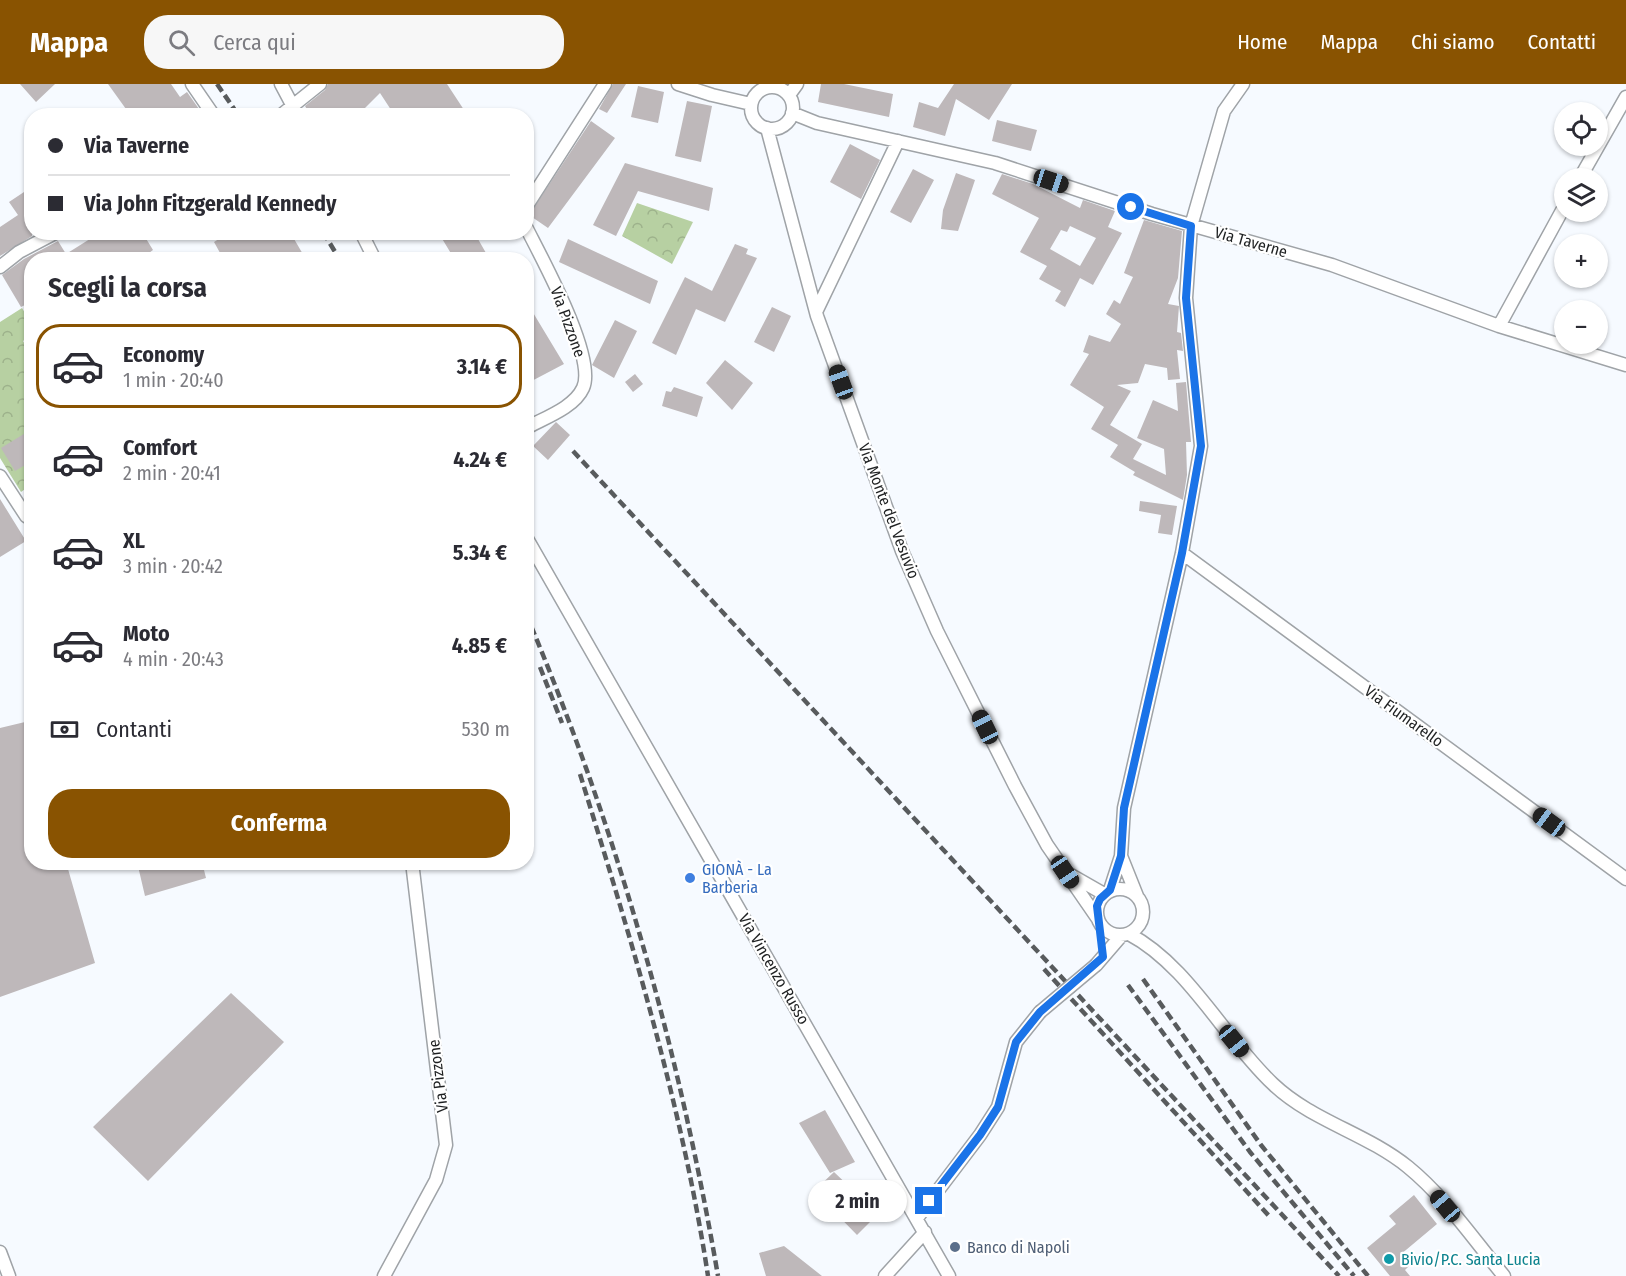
<!DOCTYPE html>
<html lang="it">
<meta charset="utf-8">
<style>
:root{--surface:#fff;--page:#f7f7f7;--text:#2b2b33;--muted:#7c7c81;--line:#e1e1e2;--accent:#895301}
body{margin:0;font-family:"Fira Sans Condensed",sans-serif;background:var(--page);color:var(--text);height:100vh;display:flex;flex-direction:column;font-size:22px;white-space:nowrap}
*{box-sizing:border-box;margin:0}
p{font-size:20px;color:var(--muted)}
.icon{flex:none;width:33px;height:33px;fill:none;stroke:currentColor;stroke-width:2;stroke-linecap:round;stroke-linejoin:round}
.map{position:relative;flex:1;overflow:hidden}
.sheet{position:absolute;left:24px;top:168px;width:510px;height:618px;display:flex;flex-direction:column;background:var(--surface);border-radius:24px;box-shadow:0 2px 4px #0004}
.sheet>*{flex:none}
.guide{position:absolute;left:24px;top:24px;width:510px;height:132px;border-radius:24px;box-shadow:0 2px 4px #0004;display:grid;align-content:center;height:132px;padding:0 24px;background:var(--surface)}
.tools{position:absolute;left:1554px;top:18px;display:grid;gap:12px}
.tools a{display:grid;place-items:center;width:54px;height:54px;border-radius:50%;background:var(--surface);box-shadow:0 2px 4px #0004;font-size:30px}
.end{position:absolute;width:27px;height:27px;margin:-14px;border:8px solid #1a73e8;background:#fff;box-shadow:0 0 0 3px #fff}
.from{border-radius:50%}
.bubble{position:absolute;height:42px;border-radius:21px;background:var(--surface);box-shadow:0 2px 4px #0004;font-size:20px;font-weight:700;line-height:42px;text-align:center}
.car{position:absolute;width:18px;height:36px;margin:-18px -9px;border-radius:8px;box-shadow:0 0 4px 2px #0007;background:linear-gradient(#222 24%,#8ab4d8 0 40%,#222 0 76%,#8ab4d8 0 86%,#222 0)}
.guide b{display:flex;align-items:center;gap:21px;height:57px;font-size:22px}
.guide b+b{border-top:2px solid var(--line)}
.guide i{width:15px;height:15px;background:var(--text)}
ul{padding:0;list-style:none}
li{display:flex;align-items:center;gap:18px;height:84px;margin:0 12px 9px;padding:0 12px;border:3px solid transparent;border-radius:24px}
li div{flex:1}
li b{display:block;font-size:22px}
li em{font-style:normal;font-weight:700}
li.selected{border-color:var(--accent)}
li>.icon{width:54px;height:54px;stroke-width:1.5}
h2{padding:0 24px;font-size:27px;line-height:72px}
.pay{display:flex;align-items:center;gap:15px;height:66px;padding:0 24px;font-size:22px}
.pay p{margin-inline-start:auto}
.button{display:flex;gap:12px;margin-top:auto;padding:12px 24px}
.button a{flex:1;height:69px;border-radius:24px;background:var(--accent);color:#fff;font-size:24px;font-weight:700;line-height:69px;text-align:center}
header{display:flex;align-items:center;gap:36px;box-sizing:border-box;height:84px;padding:0 30px;background:var(--accent);color:#fff}
header strong{font-size:28px}
nav{display:flex;gap:33px;margin-inline-start:auto;font-size:21px}
.search{width:420px;height:54px;background:var(--page);display:flex;align-items:center;gap:15px;box-sizing:border-box;padding:0 21px;border-radius:24px;color:var(--muted);font-size:22px}
.map>svg:first-child{display:block}
</style>
<header>
<strong>Mappa</strong>
<div class="search"><svg class="icon" aria-label="search" viewBox="0 0 24 24"><circle cx="10" cy="10" r="6"/><path d="M15 15l6 6"/></svg>Cerca qui</div>
<nav><a>Home</a><a>Mappa</a><a>Chi siamo</a><a>Contatti</a></nav>
</header>
<div class="map">
<svg width="1626" height="1192" viewBox="0 0 1626 1192">
<defs>
<pattern id="forest-crowns" width="20" height="18" patternUnits="userSpaceOnUse" patternTransform="scale(1.5)"><rect width="20" height="18" fill="#b7d0a2"/><path d="M2 6a3 3 0 1 1 6 0M12 15a3 3 0 1 1 6 0" fill="none" stroke="#9db28b"/></pattern>
</defs>
<rect width="100%" height="100%" fill="#f6faff"/>
<path fill="url(#forest-crowns)" d="M637,119L693,138L672,180L622,152Z
M22,224L31,239V251L23,257L31,271V401L21,408L0,374V238Z"/>
<path fill="#beb8ba" fill-rule="evenodd" d="M20,0H55L36,18Z
M108,0H171L180,13L187,8L204,32H131Z
M328,0H447L468,32H395L380,9L357,32H311L305,22L325,6Z
M613,0H626L607,29L599,25Z
M821,0H844L893,10L889,33L818,18Z
M954,0H1012L989,36L956,15L945,52L913,43L919,18L938,24Z
M638,2L664,8L658,39L631,33Z
M687,17L712,22L701,78L675,72Z
M997,36L1037,46L1031,67L992,57Z
M591,37L615,54L548,144L529,131Z
M850,60L880,76L861,115L830,98Z
M625,79L713,104L709,127L638,107L616,152L593,141Z
M913,85L934,96L911,139L890,128Z
M956,89L975,96L958,147L941,145L943,126Z
M1002,90L1033,100L1080,124L1083,116L1115,127L1108,143L1122,149L1093,201L1080,194L1065,223L1055,217L1061,207L1039,195L1047,182L1020,168L1039,134L992,110ZM1070,142L1096,154L1080,182L1050,165L1061,146L1067,148Z
M24,108L32,120V152L0,172V143L18,131L9,118Z
M1144,136L1182,147L1178,194L1168,220L1179,222L1177,248L1181,249L1183,267L1177,266L1180,295L1168,296L1167,284L1145,280L1138,299L1117,301L1131,307L1110,341L1142,360L1133,375L1166,391L1164,365L1137,354L1153,316L1178,327L1176,299L1186,298L1191,358H1186L1187,391L1183,416L1133,391L1135,388L1110,373L1118,361L1091,345L1104,323L1070,301L1089,270L1083,268L1089,251L1110,258L1121,240L1106,230L1114,216L1120,220L1133,193L1124,189Z
M101,148H142L153,166L139,176H32V230L25,221L21,223L2,191L24,175L58,157L66,170Z
M230,148H290L304,172L297,176H224L214,158Z
M438,148H474L490,176H455Z
M568,155L658,197L650,220L559,178Z
M735,160L748,165L746,170L757,174L725,238L696,225L676,271L652,259L685,193L712,207Z
M526,217L564,280L526,300Z
M772,223L791,232L774,268L754,258Z
M615,236L637,247L614,294L592,281Z
M725,276L753,299L732,326L706,299Z
M635,290L643,300L633,308L625,298Z
M674,303L703,313L697,333L662,322L666,307L671,308Z
M556,338L570,351L548,376L533,362Z
M32,345V377L15,387L1,364Z
M0,415L26,457L0,473Z
M1140,417L1177,422L1172,451L1158,449L1161,431L1139,427Z
M25,638L32,660V778H66L95,879L0,913V644Z
M137,778H202L206,794L145,812Z
M231,909L284,958L148,1097L93,1043Z
M825,1026L855,1078L830,1089L799,1039Z
M834,1088L878,1130L857,1151L814,1107Z
M1414,1111L1437,1140L1400,1171L1409,1182L1405,1186L1410,1192H1390L1367,1164L1396,1140L1389,1132Z
M784,1162L822,1192H766L759,1169Z"/>
<g fill="none" stroke-linecap="round" stroke-linejoin="round">
<g stroke="#9fa3a7" stroke-width="15">
<path id="minor" d="M192,0L214,32
M281,0L298,32
M678,0L712,11L751,20
M751 24a21 21 0 1 1 42 0a21 21 0 1 1-42 0Z
M789,11L797,0
M792,29L817,39L995,79L1152,130L1332,181L1499,242L1626,281
M280,32L320,0
M767,44L817,232L902,467L937,547L1015,702L1047,761L1098,835
M1580,94L1626,13
M526,123L605,0
M526,143C541,173 597,274 583,304C574,324 544,334 526,344
M361,148L375,176
M0,183L19,168L57,148
M816,228L898,57
M1499,242L1564,123
M0,392L26,432L32,436
M526,453L949,1192
M1182,469L1626,795
M1121,772L1137,812
M1069,790L1104,810
M1097 828a23 23 0 1 1 46 0a23 23 0 1 1-46 0Z
M1110,806L1121,772L1124,724L1182,469L1201,362L1186,214L1191,142L1224,27L1243,0
M1129,850C1188,881 1224,954 1273,1000C1312,1037 1366,1049 1408,1083C1445,1113 1474,1156 1504,1192
M1096,881L1121,852
M917,1134L980,1051L998,1023L1016,958L1040,928
M0,1168L9,1192
M384,1192L436,1096L446,1061L412,778
M885,1192L925,1148"/>
</g>
<use href="#minor" stroke="#fff" stroke-width="12"/>
<path stroke="#585b5d" stroke-width="4.5" stroke-dasharray="9 4.5" stroke-linecap="butt" d="M217,0L239,32
M323,148L340,176
M573,367L1339,1192
M526,530C616,742 679,965 718,1192
M540,583L562,639
M580,690C631,855 682,1021 708,1192
M1044,885L1270,1133
M1143,895L1261,1061L1368,1192
M1128,901L1250,1068L1354,1192"/>
<g stroke="#9fa3a7" stroke-width="15" stroke-linecap="butt">
<path id="minor-bridge" d="M1040,928L1096,881"/>
</g>
<use href="#minor-bridge" stroke="#fff" stroke-width="12"/>
</g>
<g fill="none" stroke-linecap="round" stroke-linejoin="round">
<path stroke="#1a73e8" stroke-width="8" d="M929,1117L980,1051L998,1023L1016,958L1040,928L1103,873L1097,822L1100,815L1110,806L1121,772L1124,724L1182,469L1201,362L1186,214L1191,142L1131,123"/>
</g>
<circle fill="#3f7fe0" stroke="#fff" stroke-width="2" cx="690" cy="794" r="6"/>
<circle fill="#5c6f8a" stroke="#fff" stroke-width="2" cx="955" cy="1163" r="6"/>
<circle fill="#0f9aa8" stroke="#fff" stroke-width="2" cx="1389" cy="1175" r="6"/>
<g text-anchor="middle" dominant-baseline="central" stroke-width="4.5" stroke-linejoin="round" paint-order="stroke">
<g font-size="16" fill="#1f2122" stroke="#fff">
<text transform="translate(1251 158) rotate(16)">Via Taverne</text>
<text transform="translate(568 238) rotate(70)">Via Pizzone</text>
<text transform="translate(889 427) rotate(69)">Via Monte del Vesuvio</text>
<text transform="translate(1404 632) rotate(36)">Via Fiumarello</text>
<text transform="translate(774 885) rotate(60)">Via Vincenzo Russo</text>
<text transform="translate(438 992) rotate(-97)">Via Pizzone</text>
</g>
<g font-size="16" fill="#366cbe" stroke="#fff" text-anchor="start">
<text x="702" y="785">GIONÀ - La<tspan x="702" dy="18">Barberia</tspan></text>
</g>
<g font-size="16" fill="#4e5e75" stroke="#fff" text-anchor="start">
<text x="967" y="1163">Banco di Napoli</text>
</g>
<g font-size="16" fill="#0d838f" stroke="#fff" text-anchor="start">
<text x="1401" y="1175">Bivio/P.C. Santa Lucia</text>
</g>
</g>
</svg>
<div class="tools">
<a><svg class="icon" aria-label="locate" viewBox="0 0 24 24"><circle cx="12" cy="12" r="6"/><path d="M12 2v4M12 18v4M2 12h4M18 12h4"/></svg></a>
<a><svg class="icon" aria-label="layers" viewBox="0 0 24 24"><path d="M12 4l9 5-9 5-9-5zM3 14l9 5 9-5"/></svg></a>
<a>+</a>
<a>−</a>
</div>
<i class="end from" style="left:1131px;top:123px"></i>
<i class="end" style="left:929px;top:1117px"></i>
<div class="bubble" style="left:808px;top:1096px;width:99px">2 min</div>
<i class="car" style="left:1051px;top:97px;rotate:108deg"></i>
<i class="car" style="left:841px;top:298px;rotate:340deg"></i>
<i class="car" style="left:985px;top:643px;rotate:334deg"></i>
<i class="car" style="left:1549px;top:738px;rotate:306deg"></i>
<i class="car" style="left:1065px;top:788px;rotate:146deg"></i>
<i class="car" style="left:1234px;top:957px;rotate:141deg"></i>
<i class="car" style="left:1445px;top:1122px;rotate:320deg"></i>
<div class="guide">
<b><i class="from"></i>Via Taverne</b>
<b><i></i>Via John Fitzgerald Kennedy</b>
</div>
<section class="sheet">
<h2>Scegli la corsa</h2>
<ul>
<li class="selected"><svg class="icon" aria-label="car" viewBox="0 0 24 24"><path d="M5 17H2v-5l4-1 3-4h7l3 4 3 1v5h-3M9 17h6M6 11h13"/><circle cx="7" cy="17" r="2"/><circle cx="17" cy="17" r="2"/></svg><div><b>Economy</b><p>1 min · 20:40</p></div><em>3.14 €</em></li>
<li><svg class="icon" aria-label="car" viewBox="0 0 24 24"><path d="M5 17H2v-5l4-1 3-4h7l3 4 3 1v5h-3M9 17h6M6 11h13"/><circle cx="7" cy="17" r="2"/><circle cx="17" cy="17" r="2"/></svg><div><b>Comfort</b><p>2 min · 20:41</p></div><em>4.24 €</em></li>
<li><svg class="icon" aria-label="car" viewBox="0 0 24 24"><path d="M5 17H2v-5l4-1 3-4h7l3 4 3 1v5h-3M9 17h6M6 11h13"/><circle cx="7" cy="17" r="2"/><circle cx="17" cy="17" r="2"/></svg><div><b>XL</b><p>3 min · 20:42</p></div><em>5.34 €</em></li>
<li><svg class="icon" aria-label="car" viewBox="0 0 24 24"><path d="M5 17H2v-5l4-1 3-4h7l3 4 3 1v5h-3M9 17h6M6 11h13"/><circle cx="7" cy="17" r="2"/><circle cx="17" cy="17" r="2"/></svg><div><b>Moto</b><p>4 min · 20:43</p></div><em>4.85 €</em></li>
</ul>
<div class="pay"><svg class="icon" aria-label="cash" viewBox="0 0 24 24"><path d="M3 7h18v10H3z"/><circle cx="12" cy="12" r="2"/></svg>Contanti<p>530 m</p></div>
<div class="button"><a>Conferma</a></div>
</section>
</div>
